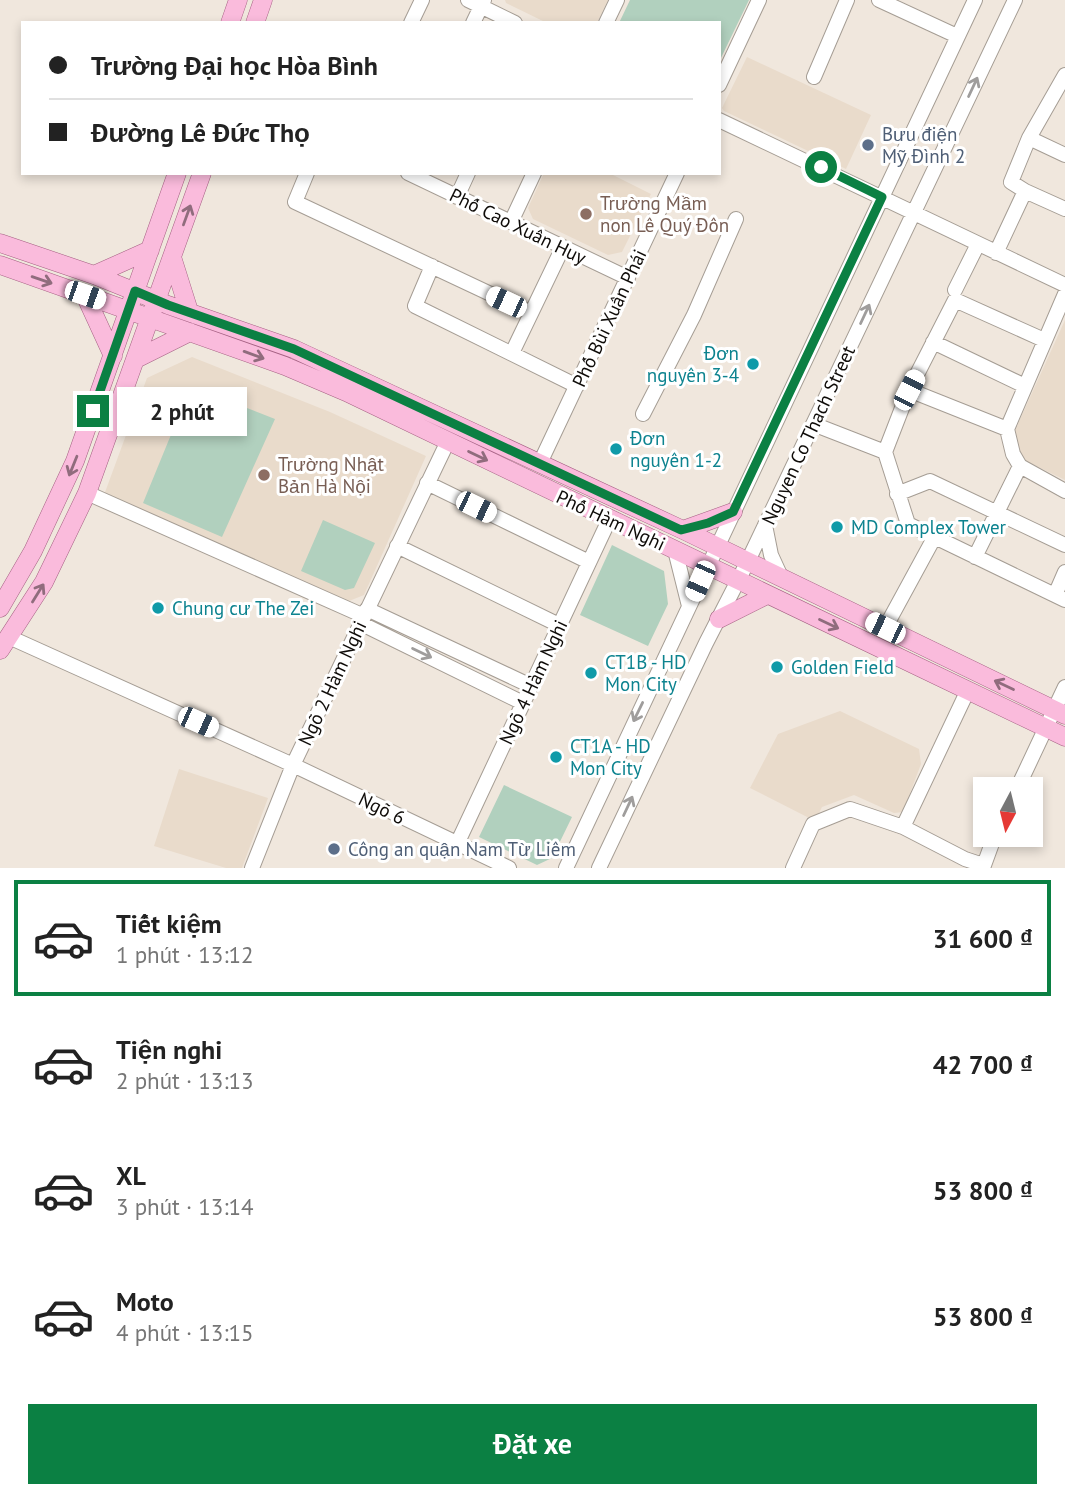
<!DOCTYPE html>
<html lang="vi">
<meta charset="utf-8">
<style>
:root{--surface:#fff;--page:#f2f2f2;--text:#222;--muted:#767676;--line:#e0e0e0;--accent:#0b8043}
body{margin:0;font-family:"PT Sans",sans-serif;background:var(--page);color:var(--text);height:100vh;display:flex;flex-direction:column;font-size:26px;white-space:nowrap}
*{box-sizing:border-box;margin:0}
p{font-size:23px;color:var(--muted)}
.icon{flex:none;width:38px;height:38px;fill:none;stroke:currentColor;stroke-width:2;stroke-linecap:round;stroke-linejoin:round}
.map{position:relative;height:868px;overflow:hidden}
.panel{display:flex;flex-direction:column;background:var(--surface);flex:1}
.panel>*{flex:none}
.top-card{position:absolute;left:21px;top:21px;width:700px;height:154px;border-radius:0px;box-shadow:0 4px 10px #0003;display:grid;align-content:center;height:154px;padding:0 28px;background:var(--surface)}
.needle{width:46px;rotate:187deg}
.tools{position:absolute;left:973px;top:777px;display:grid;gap:14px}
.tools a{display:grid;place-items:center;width:70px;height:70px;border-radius:0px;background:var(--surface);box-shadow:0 4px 10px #0003;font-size:35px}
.end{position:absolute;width:32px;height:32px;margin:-16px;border:9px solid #0b8043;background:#fff;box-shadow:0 0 0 4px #fff}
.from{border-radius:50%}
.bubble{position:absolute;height:49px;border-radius:0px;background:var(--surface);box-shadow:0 4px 10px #0003;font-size:23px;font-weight:700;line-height:49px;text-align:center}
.car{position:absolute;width:21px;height:42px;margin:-21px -10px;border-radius:9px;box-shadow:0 0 5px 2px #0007;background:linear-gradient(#fff 24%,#345 0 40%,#fff 0 76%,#345 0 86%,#fff 0)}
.top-card b{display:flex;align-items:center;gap:24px;height:66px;font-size:26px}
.top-card b+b{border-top:2px solid var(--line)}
.top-card i{width:18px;height:18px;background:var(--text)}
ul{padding:12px 0 0;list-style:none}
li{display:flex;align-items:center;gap:21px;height:116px;margin:0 14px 10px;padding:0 14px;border:4px solid transparent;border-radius:0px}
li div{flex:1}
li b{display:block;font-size:26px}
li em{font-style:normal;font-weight:700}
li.current{border-color:var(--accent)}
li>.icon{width:63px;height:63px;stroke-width:1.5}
.button{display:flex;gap:14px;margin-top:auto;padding:14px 28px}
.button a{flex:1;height:80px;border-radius:0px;background:var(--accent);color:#fff;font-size:28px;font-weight:700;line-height:80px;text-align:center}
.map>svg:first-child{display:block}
</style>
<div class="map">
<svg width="1065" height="868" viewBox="0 0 1065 868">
<rect width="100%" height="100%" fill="#f0e7dd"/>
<path fill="#e9dbcb" d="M505,0H608L597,23H547L506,3Z
M747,57L871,115L846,169L724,111L722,108Z
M544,173H609L651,194L622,252L608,255L533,219L528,208Z
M1065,320V480L1022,459L1013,435Z
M192,357L330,412L426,456L364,595L349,601L104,495L147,378Z
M840,711L919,749L921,764L903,812L894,813L854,795L822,807L815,821L750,788L778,734Z
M179,769L268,798L242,868H226L154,846Z"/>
<path fill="#b1d0be" d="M630,0H749L719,62V23H619Z
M216,396L275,419L222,537L143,503L177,420Z
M323,520L375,543L354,588L345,590L301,571Z
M612,545L664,571L668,604L648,646L580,615Z
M504,785L572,817L552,858L537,865L479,837Z"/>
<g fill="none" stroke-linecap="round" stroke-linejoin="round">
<g stroke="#a59d94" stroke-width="16">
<path id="minor" d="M468,0L515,23
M879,0L957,36
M411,23L422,0
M473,23L484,0
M606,23L617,0
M1065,75L1029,138L1011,182L1025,191L1065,209
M814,77L847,0
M719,85L759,0
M719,120L1065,285
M1029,138L1065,155
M307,173L295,202L531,313
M408,173L628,278
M457,197L468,173
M511,222L534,173
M996,253L1025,191
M432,266L415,306L577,386
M955,290L978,244
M1065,294L1007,429L1013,454L1020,466L1065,491
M1044,340L955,300L909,390L885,452L908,524L1065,600
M933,342L1025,386
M512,353L563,247
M909,390L1007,429
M643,414L694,315L736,219
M813,424L885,452
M540,463L677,173
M427,483L589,562
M87,493L364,616
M897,494L930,481L1065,545
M765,525L771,555L782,579
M397,546L559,625
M675,550L689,606
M975,557L1020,466
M1055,595L1065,572
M367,609L531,686
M360,623L523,703
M885,628L934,538
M9,637L293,765L448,441
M1017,789L1065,687
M903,827L968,690
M457,844L609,520
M252,868L293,765L509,868
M566,868L975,0
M599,868L706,643L747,563L1015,0
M793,868L813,824L850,809L903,827L965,859L983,865
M983,868L995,835"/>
</g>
<g stroke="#a56083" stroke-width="19">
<path id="major" d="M230,23L238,0
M255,23L263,0
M0,243L94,275L168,305L294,349L683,530L1065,715
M172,257L189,311
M0,265L285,366L346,392L1065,737
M94,275L150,250
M85,295L113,356
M136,359L190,332
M683,530L733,512
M0,608L33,551L75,461L177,173
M719,619L767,595
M0,650L44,582L87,493L202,173"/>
</g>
<use href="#minor" stroke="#fff" stroke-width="14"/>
<use href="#major" stroke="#fabbdc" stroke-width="18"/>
</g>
<defs><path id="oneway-shaft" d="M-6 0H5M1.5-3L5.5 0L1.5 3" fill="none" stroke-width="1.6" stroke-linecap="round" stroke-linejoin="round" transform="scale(1.75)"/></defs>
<g stroke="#9f9d9c">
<use href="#oneway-shaft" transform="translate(973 87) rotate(-65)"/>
<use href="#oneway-shaft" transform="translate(865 314) rotate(-65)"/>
<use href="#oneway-shaft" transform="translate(422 653) rotate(26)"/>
<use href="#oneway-shaft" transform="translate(638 712) rotate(116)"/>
<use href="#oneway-shaft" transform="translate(628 806) rotate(-65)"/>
</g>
<g stroke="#906c7d">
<use href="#oneway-shaft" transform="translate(187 215) rotate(-70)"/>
<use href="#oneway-shaft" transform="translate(42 280) rotate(19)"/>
<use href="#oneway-shaft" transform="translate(254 355) rotate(20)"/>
<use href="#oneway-shaft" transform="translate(478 456) rotate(26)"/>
<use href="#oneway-shaft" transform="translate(73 466) rotate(112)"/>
<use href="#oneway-shaft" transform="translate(38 593) rotate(-58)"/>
<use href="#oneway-shaft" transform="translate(829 624) rotate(25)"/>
<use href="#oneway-shaft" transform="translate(1004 685) rotate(-155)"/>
</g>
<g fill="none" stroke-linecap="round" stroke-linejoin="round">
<path stroke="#0b8043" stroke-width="9" d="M93,411L135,291L168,305L294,349L681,530L708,523L733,512L882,197L821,167"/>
</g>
<g fill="#5c6f8a" stroke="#fff" stroke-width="2.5">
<circle cx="868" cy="145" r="7"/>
<circle cx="334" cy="849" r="7"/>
</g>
<g fill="#8d6e63" stroke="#fff" stroke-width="2.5">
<circle cx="586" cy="214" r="7"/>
<circle cx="264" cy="475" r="7"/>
</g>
<g fill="#0f9aa8" stroke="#fff" stroke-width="2.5">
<circle cx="753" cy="364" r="7"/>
<circle cx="616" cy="449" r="7"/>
<circle cx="837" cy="527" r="7"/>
<circle cx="158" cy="608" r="7"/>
<circle cx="777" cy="667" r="7"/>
<circle cx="591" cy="673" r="7"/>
<circle cx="556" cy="757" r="7"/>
</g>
<g text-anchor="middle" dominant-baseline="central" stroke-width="6" stroke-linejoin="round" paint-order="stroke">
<g font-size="19" fill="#4e5e75" stroke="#fff" text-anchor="start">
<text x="882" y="134">Bưu điện<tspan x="882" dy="22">Mỹ Đình 2</tspan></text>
<text x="348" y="849">Công an quận Nam Từ Liêm</text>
</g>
<g font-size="19" fill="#785e54" stroke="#fff" text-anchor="start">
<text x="600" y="203">Trường Mầm<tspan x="600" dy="22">non Lê Quý Đôn</tspan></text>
<text x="278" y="464">Trường Nhật<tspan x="278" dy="22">Bản Hà Nội</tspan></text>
</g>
<g font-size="19" fill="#0e0b08" stroke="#fff">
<text transform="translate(518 226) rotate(26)">Phố Cao Xuân Huy</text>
<text transform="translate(609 318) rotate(-65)">Phố Bùi Xuân Phái</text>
<text transform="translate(808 435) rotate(-65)">Nguyen Co Thach Street</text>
<text transform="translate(611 520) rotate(25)">Phố Hàm Nghi</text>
<text transform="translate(533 682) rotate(-65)">Ngõ 4 Hàm Nghi</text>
<text transform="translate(332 683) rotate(-65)">Ngõ 2 Hàm Nghi</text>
<text transform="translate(382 808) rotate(26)">Ngõ 6</text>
</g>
<g font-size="19" fill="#0d838f" stroke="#fff" text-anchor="start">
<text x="739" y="353" text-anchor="end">Đơn<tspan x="739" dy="22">nguyên 3-4</tspan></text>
<text x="630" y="438">Đơn<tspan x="630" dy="22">nguyên 1-2</tspan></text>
<text x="851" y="527">MD Complex Tower</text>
<text x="172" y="608">Chung cư The Zei</text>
<text x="605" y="662">CT1B - HD<tspan x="605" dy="22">Mon City</tspan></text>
<text x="791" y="667">Golden Field</text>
<text x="570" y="746">CT1A - HD<tspan x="570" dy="22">Mon City</tspan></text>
</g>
</g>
</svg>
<div class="tools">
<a><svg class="needle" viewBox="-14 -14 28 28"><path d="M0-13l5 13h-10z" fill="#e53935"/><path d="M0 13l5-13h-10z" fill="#767676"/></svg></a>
</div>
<i class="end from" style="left:821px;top:167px"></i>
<i class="end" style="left:93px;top:411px"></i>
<div class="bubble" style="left:117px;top:387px;width:130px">2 phút</div>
<i class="car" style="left:85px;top:295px;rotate:109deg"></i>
<i class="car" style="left:506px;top:302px;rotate:295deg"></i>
<i class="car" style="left:909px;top:390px;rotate:27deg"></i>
<i class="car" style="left:476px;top:507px;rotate:116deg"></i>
<i class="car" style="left:700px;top:581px;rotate:204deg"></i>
<i class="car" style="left:885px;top:628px;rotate:296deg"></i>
<i class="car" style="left:198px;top:722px;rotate:114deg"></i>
<div class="top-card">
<b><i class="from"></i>Trường Đại học Hòa Bình</b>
<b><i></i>Đường Lê Đức Thọ</b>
</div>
</div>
<section class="panel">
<ul>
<li class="current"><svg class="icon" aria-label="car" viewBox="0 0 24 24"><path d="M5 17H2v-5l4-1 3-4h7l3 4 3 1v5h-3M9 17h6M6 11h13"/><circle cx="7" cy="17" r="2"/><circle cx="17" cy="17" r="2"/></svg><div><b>Tiết kiệm</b><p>1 phút · 13:12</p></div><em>31 600 ₫</em></li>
<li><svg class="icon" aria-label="car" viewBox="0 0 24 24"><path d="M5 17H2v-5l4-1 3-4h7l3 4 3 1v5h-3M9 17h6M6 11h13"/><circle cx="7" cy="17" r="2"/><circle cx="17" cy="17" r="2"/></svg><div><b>Tiện nghi</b><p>2 phút · 13:13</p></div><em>42 700 ₫</em></li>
<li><svg class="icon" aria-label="car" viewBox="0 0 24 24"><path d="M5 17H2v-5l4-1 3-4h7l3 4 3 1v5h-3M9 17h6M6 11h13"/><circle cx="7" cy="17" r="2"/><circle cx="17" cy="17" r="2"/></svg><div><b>XL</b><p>3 phút · 13:14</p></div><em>53 800 ₫</em></li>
<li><svg class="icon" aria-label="car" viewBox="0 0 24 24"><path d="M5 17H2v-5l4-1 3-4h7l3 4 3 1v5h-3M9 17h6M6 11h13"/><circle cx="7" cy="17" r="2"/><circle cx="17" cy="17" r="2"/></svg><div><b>Moto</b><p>4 phút · 13:15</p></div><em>53 800 ₫</em></li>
</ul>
<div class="button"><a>Đặt xe</a></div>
</section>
